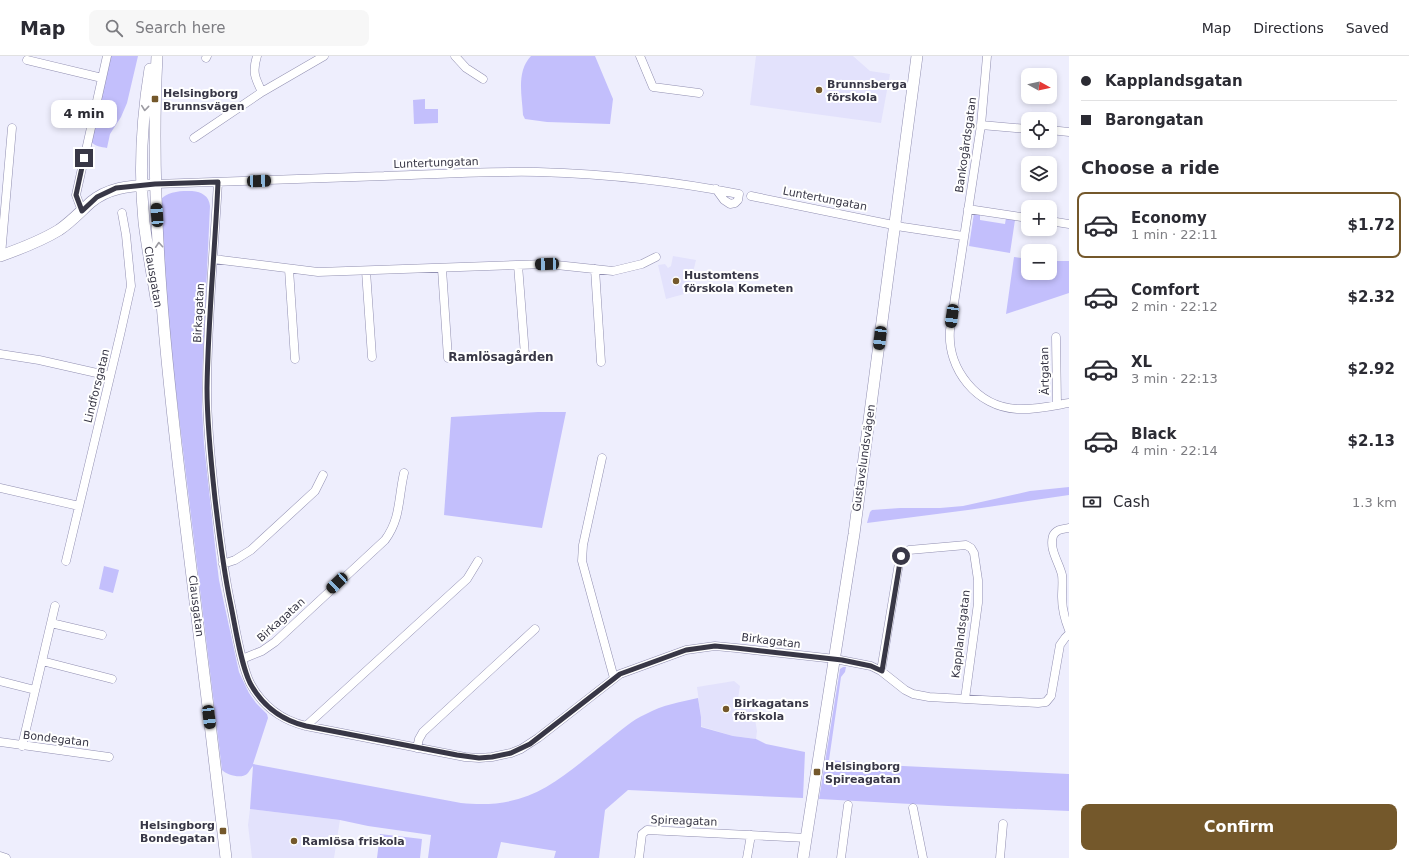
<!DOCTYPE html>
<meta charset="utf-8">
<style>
:root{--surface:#fff;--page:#f7f7f7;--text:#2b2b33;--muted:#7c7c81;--line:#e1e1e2;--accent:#74582b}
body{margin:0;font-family:"DejaVu Sans",sans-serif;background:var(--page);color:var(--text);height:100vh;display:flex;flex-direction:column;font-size:15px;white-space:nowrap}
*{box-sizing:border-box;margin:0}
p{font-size:13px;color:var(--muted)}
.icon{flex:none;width:22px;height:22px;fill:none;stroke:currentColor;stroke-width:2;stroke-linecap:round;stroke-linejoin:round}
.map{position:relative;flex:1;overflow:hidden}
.sheet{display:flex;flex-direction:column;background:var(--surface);width:340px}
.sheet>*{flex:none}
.top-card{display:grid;align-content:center;height:88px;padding:0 12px;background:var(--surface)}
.needle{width:26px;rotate:98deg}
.fabs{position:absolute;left:1021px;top:12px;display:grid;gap:8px}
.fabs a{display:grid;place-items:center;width:36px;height:36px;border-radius:8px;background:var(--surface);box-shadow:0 2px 6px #0003;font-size:20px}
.end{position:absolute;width:18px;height:18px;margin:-9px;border:5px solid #383746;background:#fff;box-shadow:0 0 0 2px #fff}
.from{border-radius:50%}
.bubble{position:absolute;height:28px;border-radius:8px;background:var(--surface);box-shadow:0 2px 6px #0003;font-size:13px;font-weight:600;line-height:28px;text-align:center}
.car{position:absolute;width:12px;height:24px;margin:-12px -6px;border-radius:5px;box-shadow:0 0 3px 1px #0007;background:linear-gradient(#222 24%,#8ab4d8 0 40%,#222 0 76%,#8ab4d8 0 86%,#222 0)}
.top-card b{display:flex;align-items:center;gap:14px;height:38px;font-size:15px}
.top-card b+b{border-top:1px solid var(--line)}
.top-card i{width:10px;height:10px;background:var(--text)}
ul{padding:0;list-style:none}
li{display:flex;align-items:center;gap:12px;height:66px;margin:0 8px 6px;padding:0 4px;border:2px solid transparent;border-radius:8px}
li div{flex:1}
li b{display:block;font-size:15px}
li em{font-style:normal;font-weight:600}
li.current{border-color:var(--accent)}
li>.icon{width:36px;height:36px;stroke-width:1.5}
h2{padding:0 12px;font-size:18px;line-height:48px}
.pay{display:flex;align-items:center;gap:10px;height:44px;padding:0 12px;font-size:15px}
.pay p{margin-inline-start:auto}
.action{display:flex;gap:8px;margin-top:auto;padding:8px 12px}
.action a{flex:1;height:46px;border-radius:8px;background:var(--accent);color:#fff;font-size:16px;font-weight:600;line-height:46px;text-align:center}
header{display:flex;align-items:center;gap:24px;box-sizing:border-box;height:56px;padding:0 20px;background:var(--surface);border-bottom:1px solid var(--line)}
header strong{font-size:19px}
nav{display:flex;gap:22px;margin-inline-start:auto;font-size:14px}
.search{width:280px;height:36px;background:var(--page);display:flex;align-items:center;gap:10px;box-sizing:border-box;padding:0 14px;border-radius:8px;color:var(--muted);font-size:15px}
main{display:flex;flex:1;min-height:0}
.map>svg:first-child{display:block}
</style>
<header>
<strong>Map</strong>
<div class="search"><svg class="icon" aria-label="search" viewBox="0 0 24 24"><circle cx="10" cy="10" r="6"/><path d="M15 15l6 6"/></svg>Search here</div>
<nav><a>Map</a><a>Directions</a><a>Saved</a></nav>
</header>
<main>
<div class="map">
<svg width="1069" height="802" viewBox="0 0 1069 802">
<rect width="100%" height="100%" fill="#eeeefd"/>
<path fill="#e3e2fc" d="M756,0H853L870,15L890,18L881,67L750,49Z
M673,200L696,204L688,237L666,243L658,209L665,208L668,212L671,210Z
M734,625L740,630L738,643L752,645L757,675L756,683L733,680L700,670L701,661L697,631Z
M250,753L340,764L334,802H252L248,769Z"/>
<path fill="#c3bffc" d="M111,0H138L127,47L121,61L110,78L107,92C101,91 95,90 91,86Z
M531,0H595L613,43L610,68L547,66L525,63L523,59C522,39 516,16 531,0Z
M425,43V53H438V67L414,68L413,44Z
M192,135C202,136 209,140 210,150L202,323V352L204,388L216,499L219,524L239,616L249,637L256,647L267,658L268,662L253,708L461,747C531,754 557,725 609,684C620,675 632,664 646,658C662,649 680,646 698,642L701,661V671L733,680L756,683L766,688L805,696L803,742L628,734L605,754L599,802H554L556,795L501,786L497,802H428L431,779L368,770L340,764L250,753L253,710C251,712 249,716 247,718C241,723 227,719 222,714L173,312L159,154L162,142C170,135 181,135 192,135Z
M974,157L980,158V164L1005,168L1006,162L1015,164L1010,197L969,190Z
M1014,201L1028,203V217H1050V205H1069V237L1006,258Z
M538,356H566L542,472L444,459L451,361Z
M1069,431V439L968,454L867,467L870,456L872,454L900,452H940L963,450L1030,435Z
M104,510L119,514L113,537L99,533Z
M843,611H846L845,616L841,621L829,704L903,710L1069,718V755L948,750L819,743L840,613Z
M380,778L422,783L420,802H377Z"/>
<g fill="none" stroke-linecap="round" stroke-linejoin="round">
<g stroke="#918fb1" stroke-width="9">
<path id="street" d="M257,0C252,16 255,22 262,36
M455,0L466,12L483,23
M640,0L653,31L699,37
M987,0L981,69L950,274C947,313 977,351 1017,353C1035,354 1052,350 1069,347
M206,2L207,0
M27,4L102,22
M981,69L1028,73
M1050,74L1069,76
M194,82L262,36L324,0
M218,126C214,196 207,265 207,335C207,371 211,407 215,443C219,477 223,511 230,545C235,568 240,606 250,627C262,649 281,664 306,670L465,701L479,702L492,701L511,697L521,693L538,682L620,618L686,594L715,590L736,592L835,603L871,610L881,615L905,634L913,638L929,641L1038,647L1046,646L1051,640L1060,589L1065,582L1069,578
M155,128C232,126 308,123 384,120C436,118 487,115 538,116C606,118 673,125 739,138L738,144L735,147L730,148L724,144L716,133
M751,140L903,171L963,180
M968,153L1028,162
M82,155L76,139L107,0
M1050,165L1069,168
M1,199L12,72
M213,203L318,216L547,208L613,215L642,208L656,201
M518,209L525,299
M289,213L295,303
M442,213L448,302
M595,213L601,306
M366,215L372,301
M1056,281L1057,349
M0,298L39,304L110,320
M602,402L583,489L582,505L614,622
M0,432L79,450
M1069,472C1063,473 1056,473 1053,480C1049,494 1059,506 1062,519C1063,526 1062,533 1062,541C1062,551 1065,564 1069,574
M66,505L120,279L131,230L126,179L122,157
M223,508L235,504L251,494L315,435L323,419
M51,567L102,579
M242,603L262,595L275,586L385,484C401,462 398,443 404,417
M42,605L112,623
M881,615L899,507C900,500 902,496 909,494L966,489L971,492L974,497L978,524V547L965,643
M0,625L35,634
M306,670L467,523L478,505
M0,686L109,701
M22,690L55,550
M417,692L419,683L423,676L535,573
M913,752L923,802
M0,800L6,802
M639,802L642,778L647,774L807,782
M747,802L751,779
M841,802L848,749
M1000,802L1003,768"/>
</g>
<g stroke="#918fb1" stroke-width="12">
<path id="secondary" d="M157,0C149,155 166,310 185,464C199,577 213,689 226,802
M150,13C142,62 139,116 144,166C147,191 152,217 156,242
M0,200C20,193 41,185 59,174C71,166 81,155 91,146C108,132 128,130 149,129
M803,802L854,478L917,0"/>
</g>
<use href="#street" stroke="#fff" stroke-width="8"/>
<use href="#secondary" stroke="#fff" stroke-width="11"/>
</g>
<defs><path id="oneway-chevron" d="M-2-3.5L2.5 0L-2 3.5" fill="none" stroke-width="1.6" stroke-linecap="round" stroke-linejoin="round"/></defs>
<g stroke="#9c9ba2">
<use href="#oneway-chevron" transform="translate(145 52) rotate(96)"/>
<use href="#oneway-chevron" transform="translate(159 189) rotate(-94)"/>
</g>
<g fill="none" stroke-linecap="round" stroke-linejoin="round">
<path stroke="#383746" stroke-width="5" d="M84,102L76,139L82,155L97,141L116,132L155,128L218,126C215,195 208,263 207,332C207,369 211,406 215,443C219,477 223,511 230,545C235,568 240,606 250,627C262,649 281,664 306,670L457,699L479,702L492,701L511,697L530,688L620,618L686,594L715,590L736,592L842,604L871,610L882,615L901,500"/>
</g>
<g fill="#74582b" stroke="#fff" stroke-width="1.5">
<circle cx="819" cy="34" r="4"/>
<rect x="151" y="39" width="8" height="8" rx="2"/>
<circle cx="676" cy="225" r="4"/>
<circle cx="726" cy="653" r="4"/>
<rect x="813" y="712" width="8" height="8" rx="2"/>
<rect x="219" y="771" width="8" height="8" rx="2"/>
<circle cx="294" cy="785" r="4"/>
</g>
<g text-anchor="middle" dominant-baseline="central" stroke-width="4" stroke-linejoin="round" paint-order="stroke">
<g font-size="11" font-weight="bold" fill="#383746" stroke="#fff" text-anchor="start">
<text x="827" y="28">Brunnsberga<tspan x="827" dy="13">förskola</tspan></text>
<text x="163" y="37">Helsingborg<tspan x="163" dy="13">Brunnsvägen</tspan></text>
<text x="684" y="219">Hustomtens<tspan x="684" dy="13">förskola Kometen</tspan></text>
<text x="734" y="647">Birkagatans<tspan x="734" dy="13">förskola</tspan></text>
<text x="825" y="710">Helsingborg<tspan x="825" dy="13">Spireagatan</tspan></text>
<text x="215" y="769" text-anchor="end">Helsingborg<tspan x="215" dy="13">Bondegatan</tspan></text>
<text x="302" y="785">Ramlösa friskola</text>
</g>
<g font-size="11" fill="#383746" stroke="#fff">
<text transform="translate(966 89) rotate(-82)">Bankogårdsgatan</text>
<text transform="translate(436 107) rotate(-2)">Luntertungatan</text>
<text transform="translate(825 143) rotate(11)">Luntertungatan</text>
<text transform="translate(153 221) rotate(80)">Clausgatan</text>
<text transform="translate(199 257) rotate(-87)">Birkagatan</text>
<text transform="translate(1045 315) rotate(-91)">Ärtgatan</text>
<text transform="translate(97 330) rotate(-76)">Lindforsgatan</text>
<text transform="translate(864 402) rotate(-82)">Gustavslundsvägen</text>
<text transform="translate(196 550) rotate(83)">Clausgatan</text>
<text transform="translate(281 564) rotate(-42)">Birkagatan</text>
<text transform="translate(961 578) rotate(-83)">Kapplandsgatan</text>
<text transform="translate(771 585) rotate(7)">Birkagatan</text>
<text transform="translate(56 683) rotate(7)">Bondegatan</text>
<text transform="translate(684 765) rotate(2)">Spireagatan</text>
</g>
<g font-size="12" font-weight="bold" fill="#383746" stroke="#fff">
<text x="501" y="301">Ramlösagården</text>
</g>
</g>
</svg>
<div class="fabs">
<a><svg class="needle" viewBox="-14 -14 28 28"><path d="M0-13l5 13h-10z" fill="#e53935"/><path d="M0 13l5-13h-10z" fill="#7c7c81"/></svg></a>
<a><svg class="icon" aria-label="locate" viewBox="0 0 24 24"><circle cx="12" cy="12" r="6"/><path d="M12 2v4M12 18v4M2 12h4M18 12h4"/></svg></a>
<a><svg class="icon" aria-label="layers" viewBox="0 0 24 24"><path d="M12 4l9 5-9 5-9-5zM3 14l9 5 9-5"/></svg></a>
<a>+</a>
<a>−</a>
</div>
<i class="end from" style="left:901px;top:500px"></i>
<i class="end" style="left:84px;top:102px"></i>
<div class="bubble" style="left:51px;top:44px;width:66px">4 min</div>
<i class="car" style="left:259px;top:125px;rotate:88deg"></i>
<i class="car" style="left:157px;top:159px;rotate:356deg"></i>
<i class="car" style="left:547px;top:208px;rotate:268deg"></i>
<i class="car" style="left:952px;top:260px;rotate:188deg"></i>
<i class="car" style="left:880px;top:282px;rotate:187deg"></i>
<i class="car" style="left:337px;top:527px;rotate:227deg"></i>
<i class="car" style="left:209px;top:661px;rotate:173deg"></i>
</div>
<section class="sheet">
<div class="top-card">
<b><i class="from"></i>Kapplandsgatan</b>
<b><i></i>Barongatan</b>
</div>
<h2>Choose a ride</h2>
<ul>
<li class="current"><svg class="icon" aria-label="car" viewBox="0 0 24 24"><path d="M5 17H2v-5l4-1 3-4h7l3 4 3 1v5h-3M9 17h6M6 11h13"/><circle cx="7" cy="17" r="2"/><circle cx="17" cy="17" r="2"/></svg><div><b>Economy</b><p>1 min · 22:11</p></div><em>$1.72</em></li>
<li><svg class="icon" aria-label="car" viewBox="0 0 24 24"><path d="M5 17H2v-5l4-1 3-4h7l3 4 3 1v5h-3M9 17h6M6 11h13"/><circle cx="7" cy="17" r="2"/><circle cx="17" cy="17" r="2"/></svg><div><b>Comfort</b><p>2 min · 22:12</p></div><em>$2.32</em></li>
<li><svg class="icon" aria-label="car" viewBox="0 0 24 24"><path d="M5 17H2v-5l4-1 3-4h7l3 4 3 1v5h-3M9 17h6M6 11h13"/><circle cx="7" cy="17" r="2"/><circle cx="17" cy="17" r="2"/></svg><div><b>XL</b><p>3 min · 22:13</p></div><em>$2.92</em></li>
<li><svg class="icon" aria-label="car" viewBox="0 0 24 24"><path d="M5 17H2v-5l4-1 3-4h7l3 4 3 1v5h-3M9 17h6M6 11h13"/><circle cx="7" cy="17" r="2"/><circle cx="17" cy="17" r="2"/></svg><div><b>Black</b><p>4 min · 22:14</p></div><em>$2.13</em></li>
</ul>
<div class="pay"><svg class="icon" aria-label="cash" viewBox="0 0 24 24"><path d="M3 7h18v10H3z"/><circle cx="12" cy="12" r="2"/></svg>Cash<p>1.3 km</p></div>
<div class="action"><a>Confirm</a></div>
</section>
</main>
